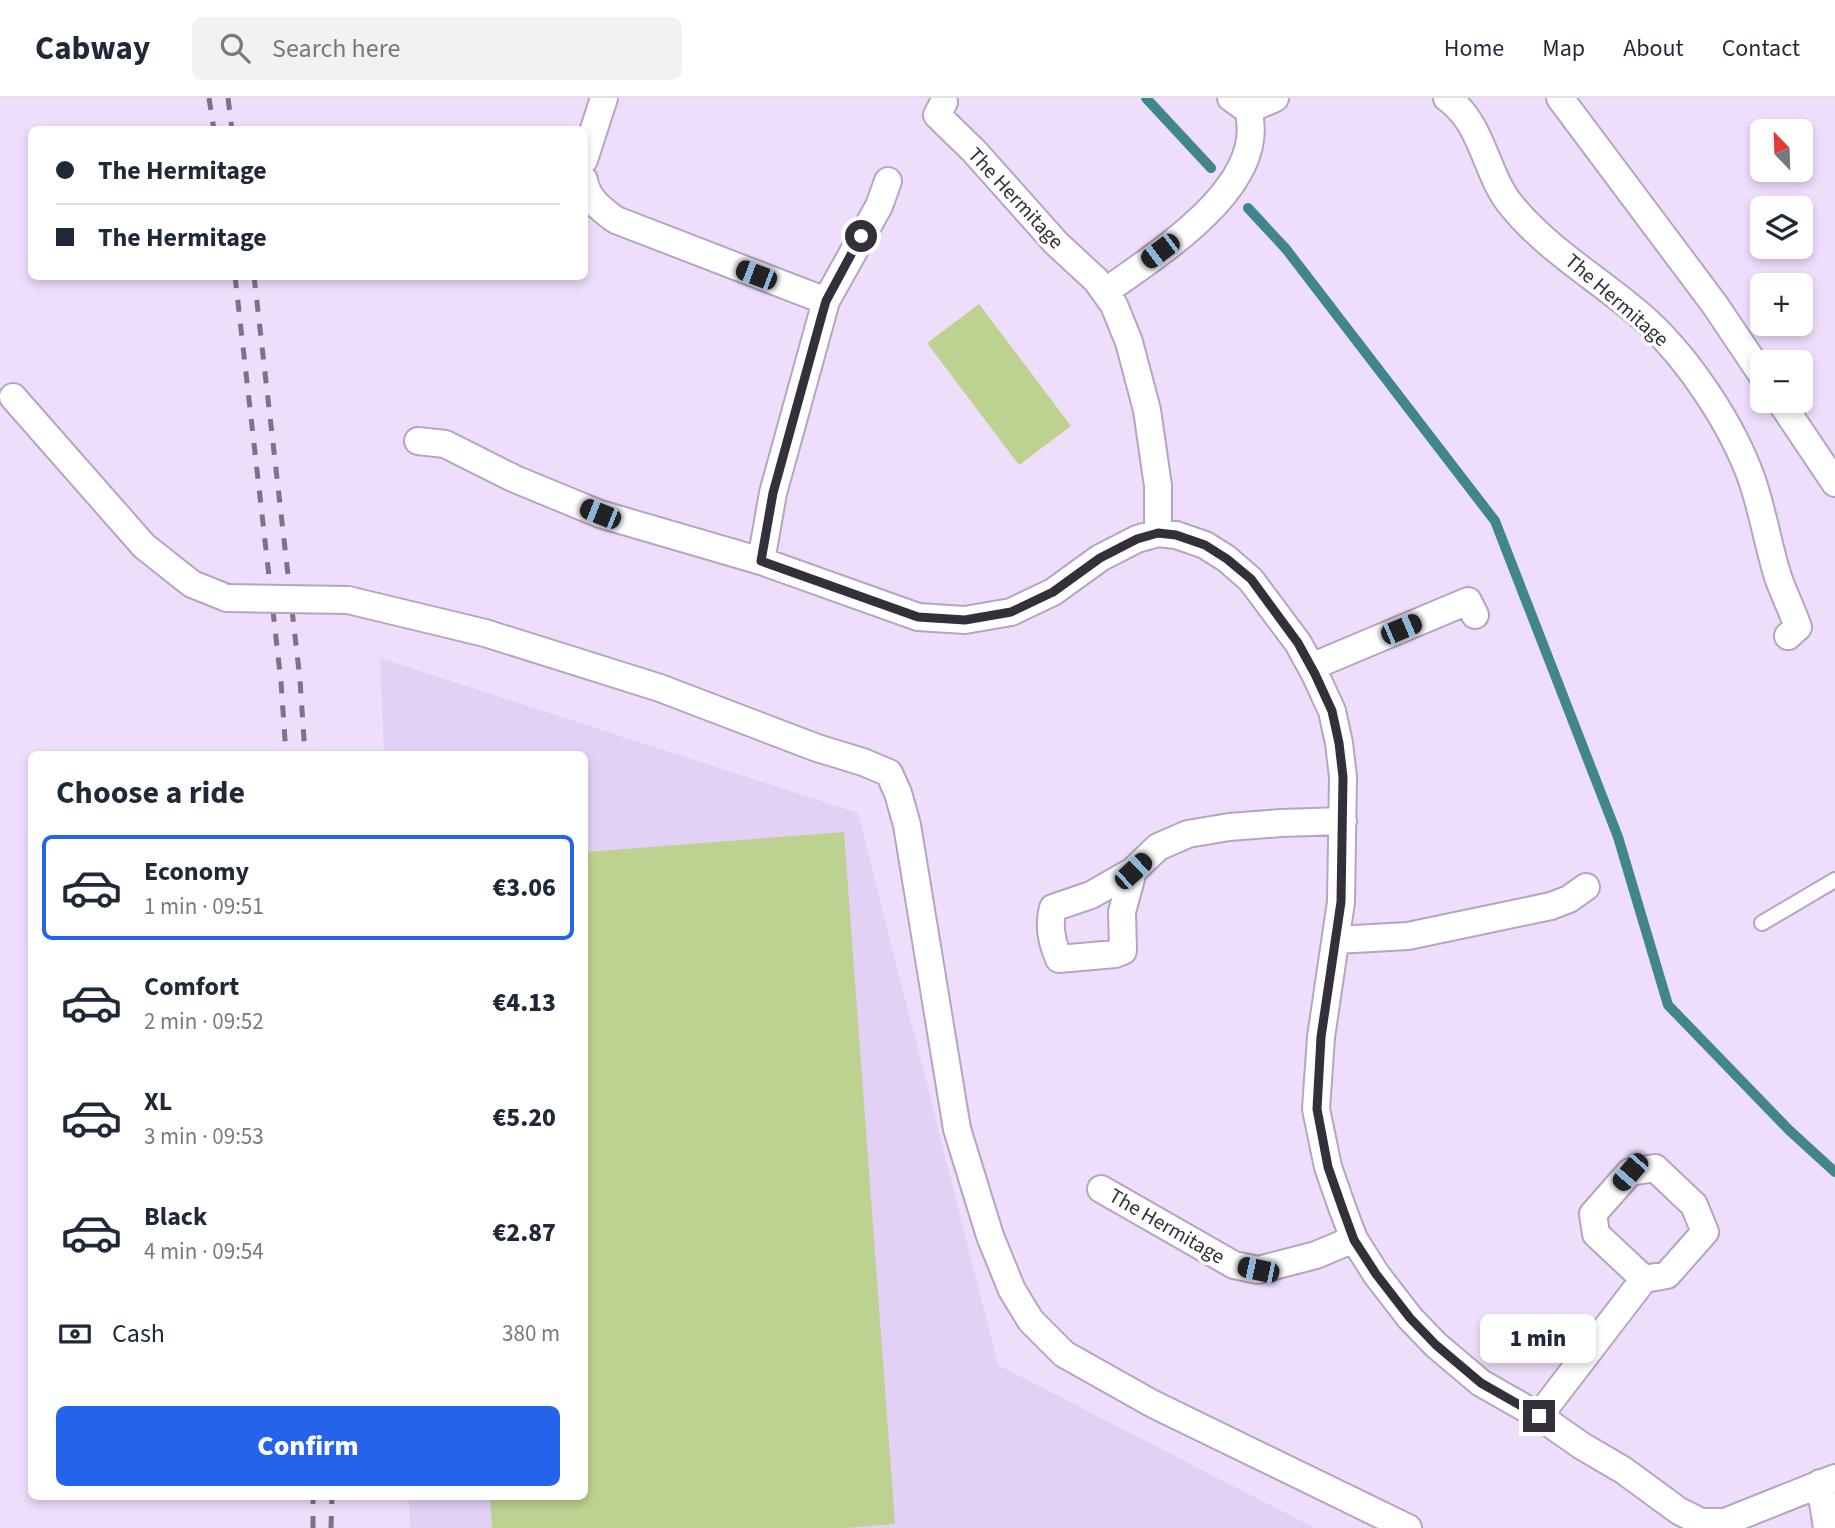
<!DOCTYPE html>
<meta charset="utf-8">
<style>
:root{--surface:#fff;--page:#f2f2f3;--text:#1f2937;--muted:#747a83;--line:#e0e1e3;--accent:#2563eb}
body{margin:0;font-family:"Source Sans 3",sans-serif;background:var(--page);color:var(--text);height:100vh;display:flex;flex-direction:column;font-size:26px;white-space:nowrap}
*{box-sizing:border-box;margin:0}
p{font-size:23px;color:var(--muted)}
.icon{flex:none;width:38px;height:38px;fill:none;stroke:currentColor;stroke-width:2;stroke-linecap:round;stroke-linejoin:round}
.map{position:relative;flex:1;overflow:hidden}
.side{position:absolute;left:28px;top:653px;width:560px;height:749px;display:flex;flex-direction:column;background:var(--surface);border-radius:10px;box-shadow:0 4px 10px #0003}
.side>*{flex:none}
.hud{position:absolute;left:28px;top:28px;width:560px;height:154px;border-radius:10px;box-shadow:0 4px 10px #0003;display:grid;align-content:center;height:154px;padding:0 28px;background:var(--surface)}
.needle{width:46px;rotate:337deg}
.tools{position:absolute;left:1750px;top:21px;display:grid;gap:14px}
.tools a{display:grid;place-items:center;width:63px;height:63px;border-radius:10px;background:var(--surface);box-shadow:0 4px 10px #0003;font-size:35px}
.end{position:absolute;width:32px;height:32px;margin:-16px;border:9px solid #352f3a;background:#fff;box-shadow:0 0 0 4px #fff}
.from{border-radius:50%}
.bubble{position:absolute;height:49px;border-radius:10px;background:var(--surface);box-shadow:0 4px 10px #0003;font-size:23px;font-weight:800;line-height:49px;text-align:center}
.car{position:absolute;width:21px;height:42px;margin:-21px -10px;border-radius:9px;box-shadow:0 0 5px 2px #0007;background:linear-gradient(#222 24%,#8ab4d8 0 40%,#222 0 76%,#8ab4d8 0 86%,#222 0)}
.hud b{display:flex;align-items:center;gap:24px;height:66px;font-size:26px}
.hud b+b{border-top:2px solid var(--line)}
.hud i{width:18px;height:18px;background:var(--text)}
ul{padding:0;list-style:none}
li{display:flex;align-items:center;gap:21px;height:105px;margin:0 14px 10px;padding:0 14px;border:4px solid transparent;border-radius:10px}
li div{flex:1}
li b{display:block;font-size:26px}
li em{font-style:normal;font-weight:800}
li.current{border-color:var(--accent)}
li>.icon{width:63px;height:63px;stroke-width:1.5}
h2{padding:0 28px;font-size:32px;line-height:84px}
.pay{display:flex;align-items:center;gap:18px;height:77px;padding:0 28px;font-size:26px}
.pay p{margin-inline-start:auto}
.primary-button{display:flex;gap:14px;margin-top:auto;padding:14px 28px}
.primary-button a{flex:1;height:80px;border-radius:10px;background:var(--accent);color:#fff;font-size:28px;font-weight:800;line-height:80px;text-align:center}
header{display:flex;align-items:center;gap:42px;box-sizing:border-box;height:98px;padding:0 35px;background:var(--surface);border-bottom:2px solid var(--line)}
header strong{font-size:33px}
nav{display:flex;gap:38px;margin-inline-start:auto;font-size:24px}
.search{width:490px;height:63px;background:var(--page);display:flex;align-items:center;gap:18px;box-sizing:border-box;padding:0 24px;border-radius:10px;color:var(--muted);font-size:26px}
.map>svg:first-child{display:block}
</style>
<header>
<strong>Cabway</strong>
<div class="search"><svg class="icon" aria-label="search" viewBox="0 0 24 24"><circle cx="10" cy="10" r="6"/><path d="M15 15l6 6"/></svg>Search here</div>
<nav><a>Home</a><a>Map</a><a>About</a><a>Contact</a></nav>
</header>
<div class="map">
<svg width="1835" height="1430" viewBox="0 0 1835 1430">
<rect width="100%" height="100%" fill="#eedefc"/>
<path fill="#e3d1f5" d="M380,560L858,715L998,1267L1315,1430H410L409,1398H584V656H384Z"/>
<path fill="#bdd290" d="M979,206L1071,328L1019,367L927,245Z
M844,734L895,1426L847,1430H492L490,1398H584L585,754Z"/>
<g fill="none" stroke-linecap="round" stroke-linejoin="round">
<path stroke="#42868d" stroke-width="10" d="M1146,0L1211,70
M1248,110L1286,151L1495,423L1618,739L1668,907L1789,1032L1835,1074"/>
<g stroke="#b4a5c1" stroke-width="18">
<path id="service" d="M1762,825L1835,782"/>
</g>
<g stroke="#b4a5c1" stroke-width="30">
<path id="minor" d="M1447,0C1483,25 1485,75 1511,107C1549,154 1604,184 1648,224C1690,263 1733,328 1752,382C1763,414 1768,447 1778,479C1784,496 1792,512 1798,529L1788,538
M1560,0L1715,207L1762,277
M944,4L937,17L974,53L1056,145L1096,182L1114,207L1129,244L1147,312L1158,388V435
M1248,12L1275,0
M584,62L604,0
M584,82C587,101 602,112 616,122L826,203L773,395L761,463L918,519L965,522L1011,514L1053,494L1100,460L1137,441L1158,435L1176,437L1205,447L1227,461L1251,482L1298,545L1315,576L1332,613L1339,645L1343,679L1341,804L1321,939L1316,1011L1328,1069L1343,1112L1354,1141L1376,1176L1410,1220L1436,1247L1481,1285L1539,1318L1582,1348L1623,1372L1679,1413L1701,1424H1725L1835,1380
M1105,194C1157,156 1270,88 1248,12L1231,0
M826,203L879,108L888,83
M13,299L144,448L192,486L227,500
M1780,303L1835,385
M418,343L445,346L515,381L600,416L761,463
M348,502L485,535L660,590L817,650L863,664L889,675L898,695L907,727L957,1031L990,1138L1012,1192L1031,1223L1064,1256L1153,1306L1408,1430
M1311,569L1468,503L1475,517
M1133,773L1091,797L1053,810C1048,827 1052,845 1059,861L1115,856L1123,853L1122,814L1133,773L1158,749L1188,736L1229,729L1281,725L1343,723
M1336,842L1408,838L1551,808L1569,801L1586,789
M1101,1091L1234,1167L1258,1172L1316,1157L1354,1141
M1539,1318L1644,1181L1667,1177L1705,1134L1694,1107L1655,1070L1630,1074L1593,1116L1596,1136L1644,1181
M1820,1385L1827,1430"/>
</g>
<use href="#service" stroke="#fff" stroke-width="14"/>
<use href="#minor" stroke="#fff" stroke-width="26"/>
<path stroke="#7d7385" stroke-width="5" stroke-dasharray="12 12" stroke-linecap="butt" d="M209,0L214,32
M228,0L232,32
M235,178L281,584L286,656
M254,178L300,582L305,656
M313,1430V1398
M331,1430L332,1398"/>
<g stroke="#b4a5c1" stroke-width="30" stroke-linecap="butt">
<path id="minor-bridge" d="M227,500L348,502"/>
</g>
<use href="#minor-bridge" stroke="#fff" stroke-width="26"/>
</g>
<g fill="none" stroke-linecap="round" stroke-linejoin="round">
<path stroke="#352f3a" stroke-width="9" d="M861,138L826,203L822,217L773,395L761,463L918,519L965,522L1011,514L1053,494L1100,460L1137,441L1158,435L1176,437L1205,447L1227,461L1251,481L1298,545L1315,576L1332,613L1339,645L1343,679L1341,804L1321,939L1317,1011L1328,1069L1343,1112L1354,1142L1376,1176L1410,1220L1436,1247L1481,1285L1539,1318"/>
</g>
<g text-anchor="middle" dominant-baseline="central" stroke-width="7" stroke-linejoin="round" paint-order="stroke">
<g font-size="21" fill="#352f3a" stroke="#fff">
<text transform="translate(1016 100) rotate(47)">The Hermitage</text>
<text transform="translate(1617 202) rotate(41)">The Hermitage</text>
<text transform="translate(1167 1128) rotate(30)">The Hermitage</text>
</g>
</g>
</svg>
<div class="tools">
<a><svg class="needle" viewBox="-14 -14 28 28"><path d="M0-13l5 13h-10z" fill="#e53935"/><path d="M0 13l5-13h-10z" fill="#747a83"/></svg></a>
<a><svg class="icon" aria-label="layers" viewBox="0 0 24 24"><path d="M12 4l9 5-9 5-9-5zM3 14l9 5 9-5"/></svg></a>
<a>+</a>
<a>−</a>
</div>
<i class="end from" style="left:861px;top:138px"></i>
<i class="end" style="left:1539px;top:1318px"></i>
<div class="bubble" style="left:1480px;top:1216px;width:116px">1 min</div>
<i class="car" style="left:1160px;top:153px;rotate:233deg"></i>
<i class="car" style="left:756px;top:177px;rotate:291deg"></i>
<i class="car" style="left:600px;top:416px;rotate:292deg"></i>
<i class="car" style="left:1401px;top:531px;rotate:67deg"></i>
<i class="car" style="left:1133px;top:773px;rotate:47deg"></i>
<i class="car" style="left:1630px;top:1074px;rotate:221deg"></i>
<i class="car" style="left:1258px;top:1172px;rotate:282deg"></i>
<div class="hud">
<b><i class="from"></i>The Hermitage</b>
<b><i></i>The Hermitage</b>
</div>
<section class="side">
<h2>Choose a ride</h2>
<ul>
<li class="current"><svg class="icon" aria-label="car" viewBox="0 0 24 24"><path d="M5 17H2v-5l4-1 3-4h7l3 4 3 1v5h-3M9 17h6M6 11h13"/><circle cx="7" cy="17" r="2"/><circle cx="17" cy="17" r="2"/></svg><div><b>Economy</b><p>1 min · 09:51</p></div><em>€3.06</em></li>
<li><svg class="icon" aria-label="car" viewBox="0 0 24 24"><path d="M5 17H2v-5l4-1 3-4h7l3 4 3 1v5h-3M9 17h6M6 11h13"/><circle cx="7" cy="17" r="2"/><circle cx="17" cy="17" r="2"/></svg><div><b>Comfort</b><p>2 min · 09:52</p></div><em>€4.13</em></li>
<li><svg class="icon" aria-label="car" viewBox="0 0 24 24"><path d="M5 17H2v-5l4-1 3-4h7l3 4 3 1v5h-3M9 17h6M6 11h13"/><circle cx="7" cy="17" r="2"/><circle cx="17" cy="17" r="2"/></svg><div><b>XL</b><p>3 min · 09:53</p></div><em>€5.20</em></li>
<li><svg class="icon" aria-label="car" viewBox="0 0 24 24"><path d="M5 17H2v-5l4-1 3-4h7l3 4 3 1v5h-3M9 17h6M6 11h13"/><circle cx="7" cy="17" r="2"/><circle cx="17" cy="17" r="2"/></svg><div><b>Black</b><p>4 min · 09:54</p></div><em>€2.87</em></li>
</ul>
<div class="pay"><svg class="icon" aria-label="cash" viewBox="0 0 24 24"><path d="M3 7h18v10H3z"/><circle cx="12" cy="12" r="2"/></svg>Cash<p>380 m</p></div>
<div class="primary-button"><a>Confirm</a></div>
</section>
</div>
